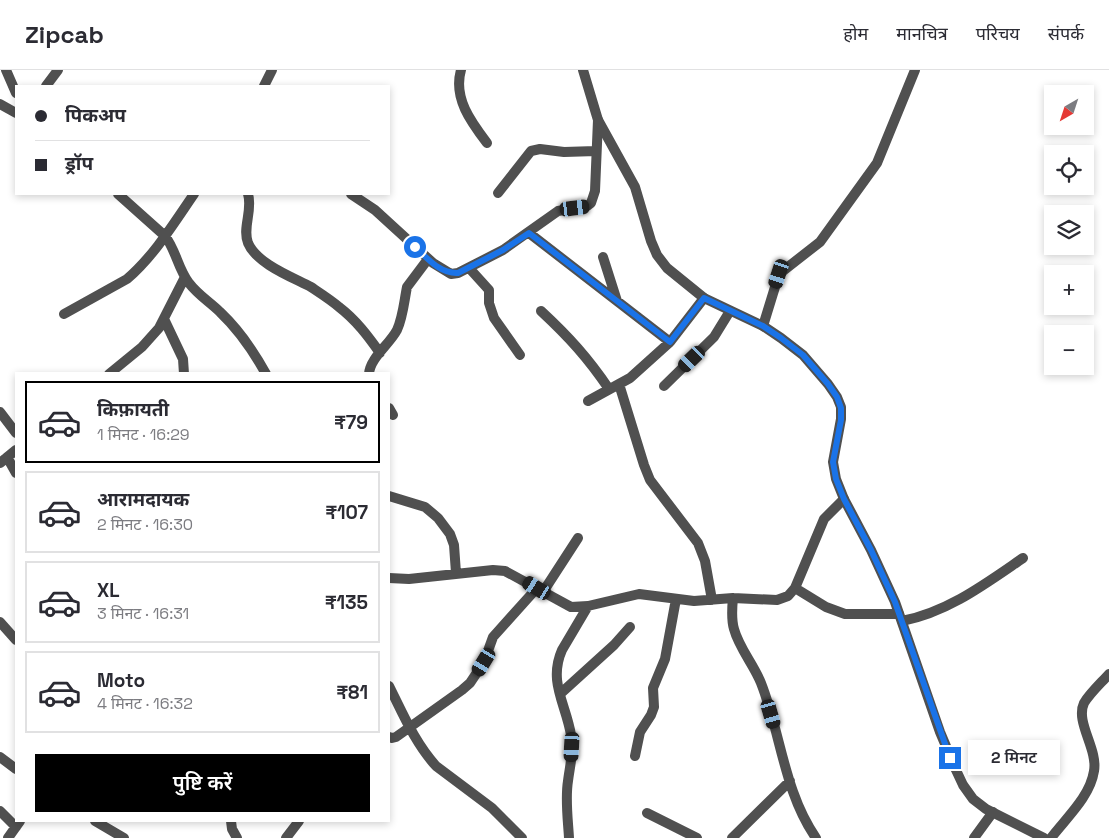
<!DOCTYPE html>
<html lang="hi">
<meta charset="utf-8">
<style>
:root{--surface:#fff;--page:#f7f7f7;--text:#2b2b33;--muted:#7c7c81;--line:#e1e1e2;--accent:#000}
body{margin:0;font-family:"Space Grotesk","Noto Sans Devanagari",sans-serif;background:var(--page);color:var(--text);height:100vh;display:flex;flex-direction:column;font-size:19px;white-space:nowrap}
*{box-sizing:border-box;margin:0}
p{font-size:16px;color:var(--muted)}
.icon{flex:none;width:28px;height:28px;fill:none;stroke:currentColor;stroke-width:2;stroke-linecap:round;stroke-linejoin:round}
.map{position:relative;flex:1;overflow:hidden}
.details{position:absolute;left:15px;top:302px;width:375px;height:450px;display:flex;flex-direction:column;background:var(--surface);border-radius:0px;box-shadow:0 2px 8px #0003}
.details>*{flex:none}
.top-card{position:absolute;left:15px;top:15px;width:375px;height:110px;border-radius:0px;box-shadow:0 2px 8px #0003;display:grid;align-content:center;height:110px;padding:0 20px;background:var(--surface)}
.needle{width:32px;rotate:219deg}
.tools{position:absolute;left:1044px;top:15px;display:grid;gap:10px}
.tools a{display:grid;place-items:center;width:50px;height:50px;border-radius:0px;background:var(--surface);box-shadow:0 2px 8px #0003;font-size:25px}
.end{position:absolute;width:22px;height:22px;margin:-11px;border:6px solid #1a73e8;background:#fff;box-shadow:0 0 0 2px #fff}
.from{border-radius:50%}
.bubble{position:absolute;height:35px;border-radius:0px;background:var(--surface);box-shadow:0 2px 8px #0003;font-size:16px;font-weight:600;line-height:35px;text-align:center}
.car{position:absolute;width:15px;height:30px;margin:-15px -8px;border-radius:6px;box-shadow:0 0 4px 1px #0007;background:linear-gradient(#222 24%,#8ab4d8 0 40%,#222 0 76%,#8ab4d8 0 86%,#222 0)}
.top-card b{display:flex;align-items:center;gap:18px;height:48px;font-size:19px}
.top-card b+b{border-top:1px solid var(--line)}
.top-card i{width:12px;height:12px;background:var(--text)}
ul{padding:9px 0 0;list-style:none}
li{display:flex;align-items:center;gap:15px;height:82px;margin:0 10px 8px;padding:0 10px;border:2px solid var(--line);border-radius:0px}
li div{flex:1}
li b{display:block;font-size:19px}
li em{font-style:normal;font-weight:600}
li.current{border-color:var(--accent)}
li>.icon{width:45px;height:45px;stroke-width:1.5}
.primary-button{display:flex;gap:10px;margin-top:auto;padding:10px 20px}
.primary-button a{flex:1;height:58px;border-radius:0px;background:var(--accent);color:#fff;font-size:20px;font-weight:600;line-height:58px;text-align:center}
header{display:flex;align-items:center;gap:30px;box-sizing:border-box;height:70px;padding:0 25px;background:var(--surface);border-bottom:1px solid var(--line)}
header strong{font-size:24px}
nav{display:flex;gap:28px;margin-inline-start:auto;font-size:18px}
.map>svg:first-child{display:block}
</style>
<header>
<strong>Zipcab</strong>
<nav><a>होम</a><a>मानचित्र</a><a>परिचय</a><a>संपर्क</a></nav>
</header>
<div class="map">
<svg width="1109" height="768" viewBox="0 0 1109 768">
<rect width="100%" height="100%" fill="#fff"/>
<g fill="none" stroke-linecap="round" stroke-linejoin="round">
<path stroke="#505050" stroke-width="10" d="M6,0L16,23
M461,0C453,28 471,52 487,73
M46,16L58,0
M264,16L272,0
M0,34L16,43
M498,123L531,81L540,79L564,82L596,81
M118,124L165,166C176,180 178,199 189,213C198,225 210,232 220,242C238,259 254,282 266,304
M248,124C253,140 242,158 248,173C257,194 292,207 311,217C320,223 331,230 339,237C356,250 368,266 380,283
M351,124L375,140L433,193L451,204L458,203L503,180L558,141L587,136L591,133L595,121L598,50
M529,163L670,272
M603,187L617,231
M470,199L489,220V233L494,248L520,285
M541,241C569,267 588,288 609,319
M64,244L127,209C154,186 174,153 194,124
M164,249L183,289L184,304
M763,256L779,204L820,172L877,93L915,0
M109,304L142,277L159,258L185,207
M369,304C370,288 389,275 397,260C403,247 404,232 407,217L428,189
M619,314L644,395L650,410L698,473L705,491L712,530
M664,316L714,267L730,241
M588,331L630,308L670,272L704,228
M389,338L393,345
M0,342L16,363
M7,387L16,403
M0,393L16,380
M389,426L425,437L438,448L450,464L454,475L456,503
M389,508L409,509L493,500L505,501L571,537L588,536L639,524L694,531L733,528L777,530L788,526L795,518L824,449L844,429
M795,518L826,537L845,544H899
M543,522L578,468
M733,528C732,538 731,549 734,559C739,578 754,595 761,613C781,664 784,722 816,768
M902,551C948,542 985,514 1023,488
M0,552L16,570
M389,616C403,644 415,673 436,696L492,738L522,768
M560,624L614,575L630,557
M389,667L392,668L396,667L462,620L470,613L484,592L493,567L537,518
M635,686L640,662L651,645L654,637L653,618L665,589L676,529
M0,687L16,699
M0,741L16,757
M647,743L697,768
M95,751L124,768
M231,751L232,759L237,768
M8,768L20,751
M286,768L299,751
M569,768C568,750 565,729 568,711C570,695 574,681 571,665C566,634 548,612 562,580L588,536
M732,768L790,711
M974,768L993,742
M1051,768C1066,748 1090,727 1094,701C1098,679 1075,652 1084,633C1090,623 1101,613 1109,604"/>
<path stroke="#505050" stroke-width="10" d="M583,0L598,50L635,117L651,171L657,185L667,198L704,228L763,256L781,268L803,285L828,314L837,327L841,337V349L833,392L836,409L844,429L871,480L895,532L940,662L956,700L963,715L973,729L986,739L1044,768"/>
</g>
<g fill="none" stroke-linecap="round" stroke-linejoin="round">
<path stroke="#1a73e8" stroke-width="6" d="M415,177C427,188 440,204 458,203L503,180L529,163L670,272L704,228L763,256L781,268L803,285L828,314L837,327L841,338V350L833,392L836,409L844,429L871,480L895,532L950,688"/>
</g>
</svg>
<div class="tools">
<a><svg class="needle" viewBox="-14 -14 28 28"><path d="M0-13l5 13h-10z" fill="#e53935"/><path d="M0 13l5-13h-10z" fill="#7c7c81"/></svg></a>
<a><svg class="icon" aria-label="locate" viewBox="0 0 24 24"><circle cx="12" cy="12" r="6"/><path d="M12 2v4M12 18v4M2 12h4M18 12h4"/></svg></a>
<a><svg class="icon" aria-label="layers" viewBox="0 0 24 24"><path d="M12 4l9 5-9 5-9-5zM3 14l9 5 9-5"/></svg></a>
<a>+</a>
<a>−</a>
</div>
<i class="end from" style="left:415px;top:177px"></i>
<i class="end" style="left:950px;top:688px"></i>
<div class="bubble" style="left:968px;top:670px;width:92px">2 मिनट</div>
<i class="car" style="left:575px;top:138px;rotate:83deg"></i>
<i class="car" style="left:779px;top:204px;rotate:198deg"></i>
<i class="car" style="left:692px;top:289px;rotate:226deg"></i>
<i class="car" style="left:537px;top:518px;rotate:301deg"></i>
<i class="car" style="left:484px;top:592px;rotate:211deg"></i>
<i class="car" style="left:771px;top:644px;rotate:164deg"></i>
<i class="car" style="left:572px;top:677px;rotate:183deg"></i>
<div class="top-card">
<b><i class="from"></i>पिकअप</b>
<b><i></i>ड्रॉप</b>
</div>
<section class="details">
<ul>
<li class="current"><svg class="icon" aria-label="car" viewBox="0 0 24 24"><path d="M5 17H2v-5l4-1 3-4h7l3 4 3 1v5h-3M9 17h6M6 11h13"/><circle cx="7" cy="17" r="2"/><circle cx="17" cy="17" r="2"/></svg><div><b>किफ़ायती</b><p>1 मिनट · 16:29</p></div><em>₹79</em></li>
<li><svg class="icon" aria-label="car" viewBox="0 0 24 24"><path d="M5 17H2v-5l4-1 3-4h7l3 4 3 1v5h-3M9 17h6M6 11h13"/><circle cx="7" cy="17" r="2"/><circle cx="17" cy="17" r="2"/></svg><div><b>आरामदायक</b><p>2 मिनट · 16:30</p></div><em>₹107</em></li>
<li><svg class="icon" aria-label="car" viewBox="0 0 24 24"><path d="M5 17H2v-5l4-1 3-4h7l3 4 3 1v5h-3M9 17h6M6 11h13"/><circle cx="7" cy="17" r="2"/><circle cx="17" cy="17" r="2"/></svg><div><b>XL</b><p>3 मिनट · 16:31</p></div><em>₹135</em></li>
<li><svg class="icon" aria-label="car" viewBox="0 0 24 24"><path d="M5 17H2v-5l4-1 3-4h7l3 4 3 1v5h-3M9 17h6M6 11h13"/><circle cx="7" cy="17" r="2"/><circle cx="17" cy="17" r="2"/></svg><div><b>Moto</b><p>4 मिनट · 16:32</p></div><em>₹81</em></li>
</ul>
<div class="primary-button"><a>पुष्टि करें</a></div>
</section>
</div>
